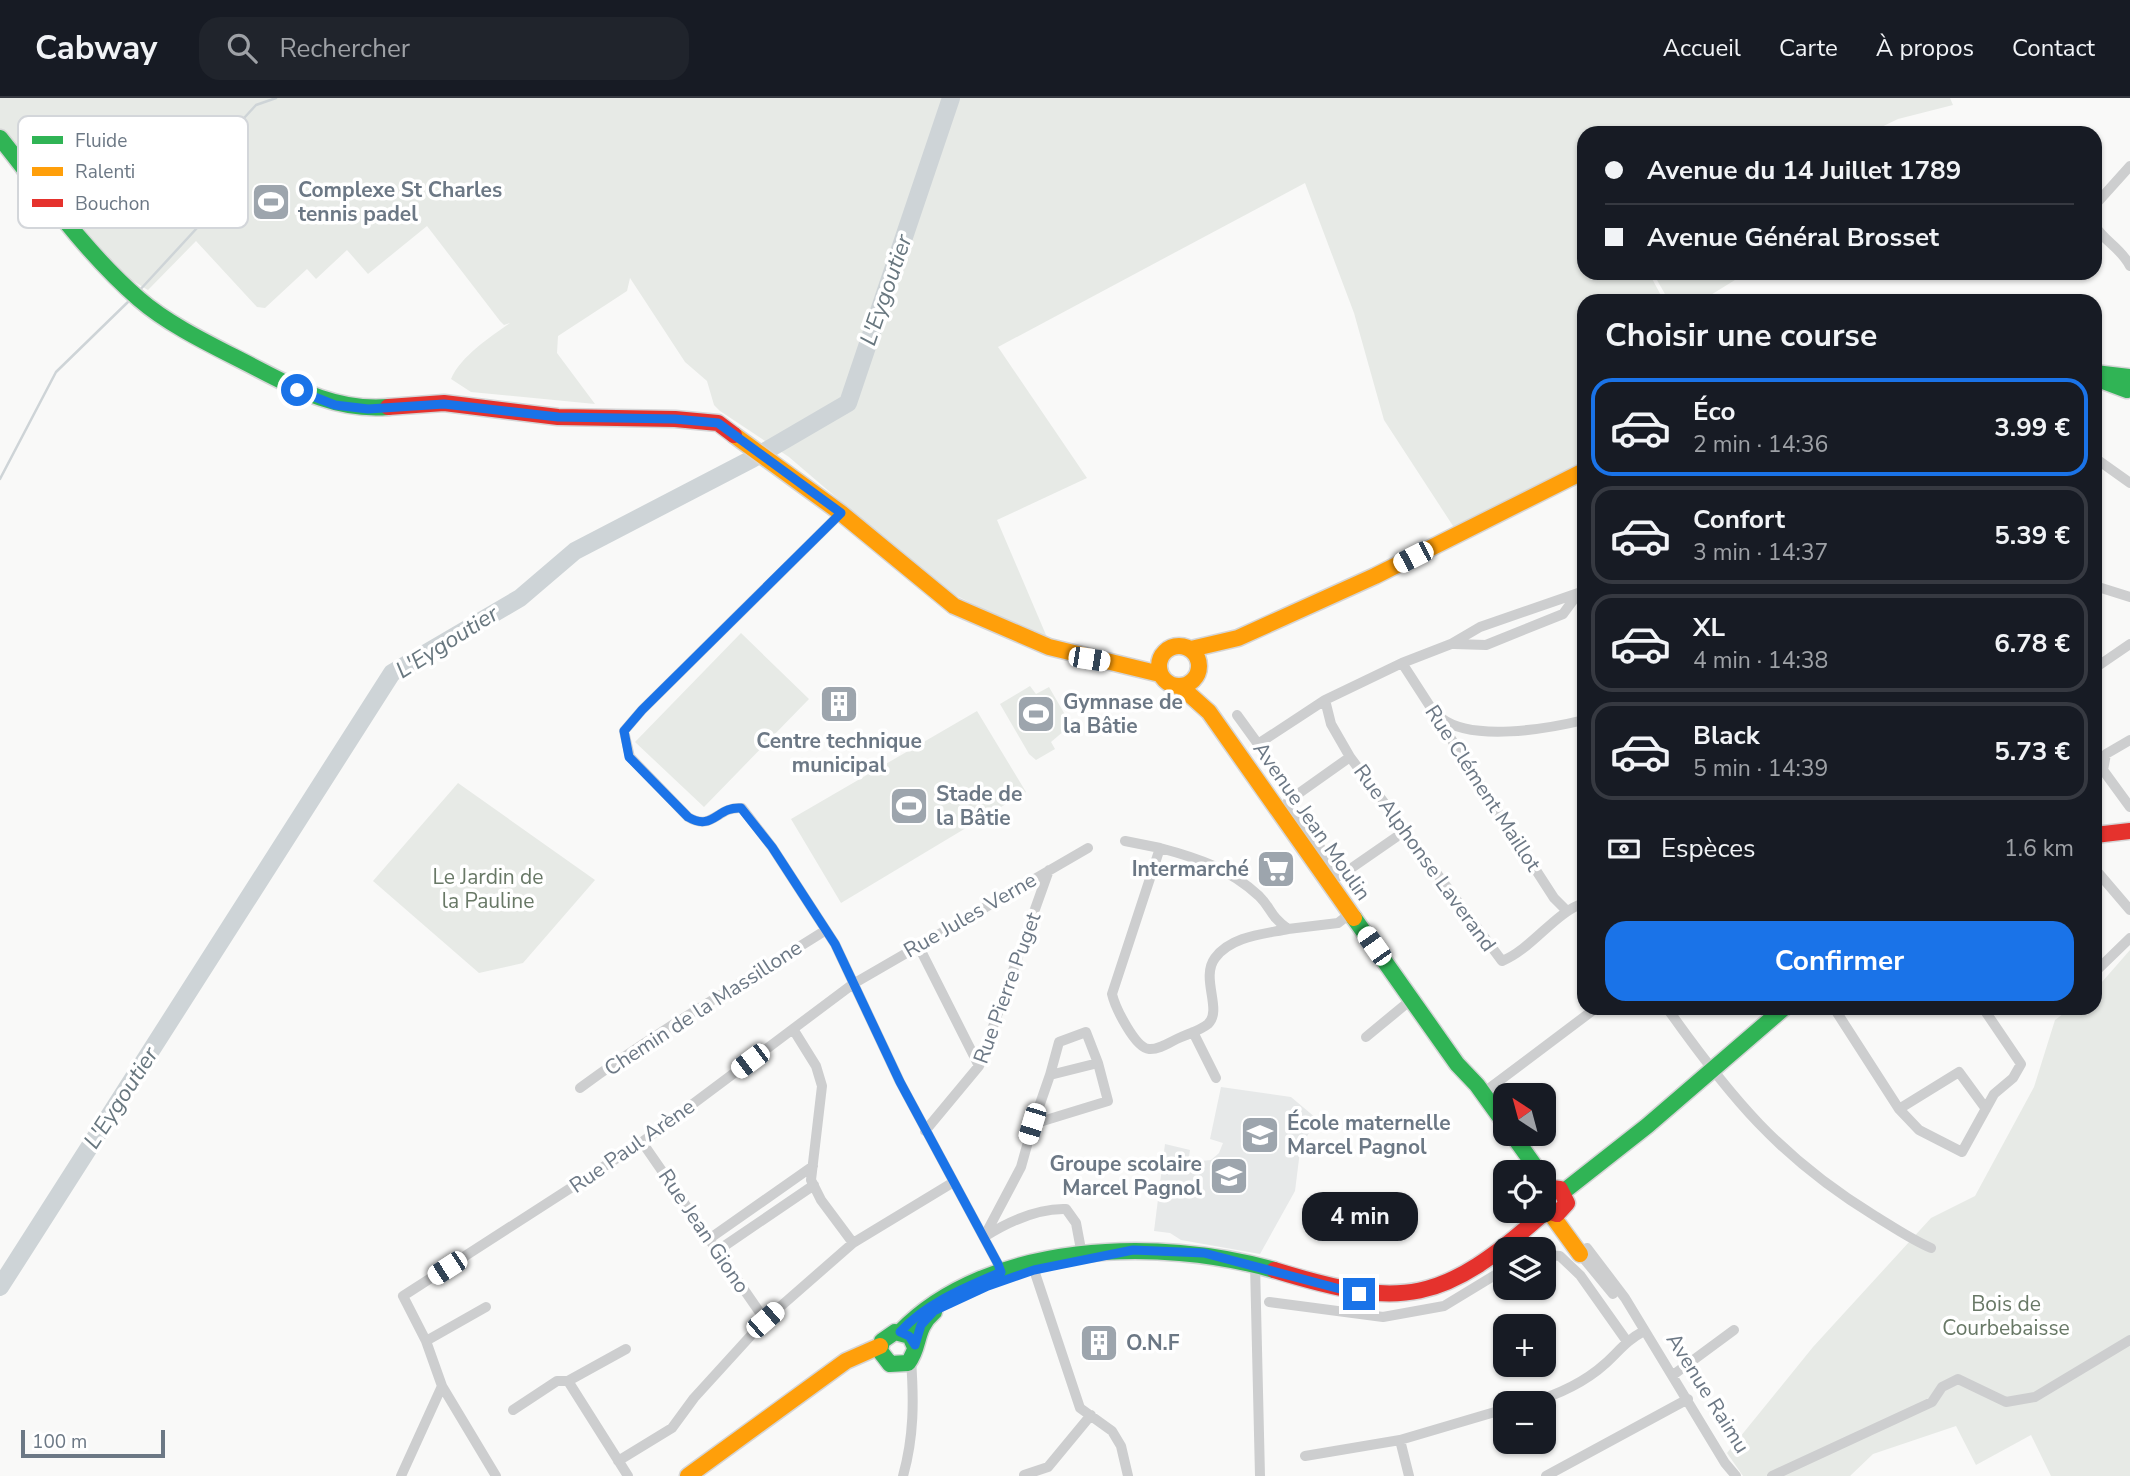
<!DOCTYPE html>
<html lang="fr">
<meta charset="utf-8">
<style>
:root{--surface:#171b24;--page:#20242c;--text:#f1f3f6;--muted:#9ea1a6;--line:#363941;--accent:#1a73e8}
body{margin:0;font-family:"Nunito Sans",sans-serif;background:var(--page);color:var(--text);height:100vh;display:flex;flex-direction:column;font-size:26px;white-space:nowrap}
*{box-sizing:border-box;margin:0}
p{font-size:23px;color:var(--muted)}
.icon{flex:none;width:38px;height:38px;fill:none;stroke:currentColor;stroke-width:2;stroke-linecap:round;stroke-linejoin:round}
.map{position:relative;flex:1;overflow:hidden}
.details{position:absolute;left:1577px;top:196px;width:525px;height:721px;display:flex;flex-direction:column;background:var(--surface);border-radius:21px;box-shadow:0 2px 5px #0004}
.details>*{flex:none}
.banner{position:absolute;left:1577px;top:28px;width:525px;height:154px;border-radius:21px;box-shadow:0 2px 5px #0004;display:grid;align-content:center;height:154px;padding:0 28px;background:var(--surface)}
.needle{width:46px;rotate:324deg}
.controls{position:absolute;left:1493px;top:985px;display:grid;gap:14px}
.controls a{display:grid;place-items:center;width:63px;height:63px;border-radius:14px;background:var(--surface);box-shadow:0 2px 5px #0004;font-size:35px}
.scale{position:absolute;left:21px;bottom:18px;width:144px;box-sizing:border-box;padding-left:7px;border:4px solid #6c7885;border-top:0;font-size:19px;line-height:24px;white-space:nowrap;color:#6c7885;-webkit-text-stroke:5px #fff;paint-order:stroke}
.end{position:absolute;width:32px;height:32px;margin:-16px;border:9px solid #1a73e8;background:#fff;box-shadow:0 0 0 4px #fff}
.from{border-radius:50%}
.bubble{position:absolute;height:49px;border-radius:21px;background:var(--surface);box-shadow:0 2px 5px #0004;font-size:23px;font-weight:700;line-height:49px;text-align:center}
.car{position:absolute;width:21px;height:42px;margin:-21px -10px;border-radius:9px;box-shadow:0 0 5px 2px #0007;background:linear-gradient(#fff 24%,#345 0 40%,#fff 0 76%,#345 0 86%,#fff 0)}
.banner b{display:flex;align-items:center;gap:24px;height:66px;font-size:26px}
.banner b+b{border-top:2px solid var(--line)}
.banner i{width:18px;height:18px;background:var(--text)}
ul{padding:0;list-style:none}
li{display:flex;align-items:center;gap:21px;height:98px;margin:0 14px 10px;padding:0 14px;border:4px solid var(--line);border-radius:21px}
li div{flex:1}
li b{display:block;font-size:26px}
li em{font-style:normal;font-weight:700}
li.active{border-color:var(--accent)}
li>.icon{width:63px;height:63px;stroke-width:1.5}
h2{padding:0 28px;font-size:32px;line-height:84px}
.pay{display:flex;align-items:center;gap:18px;height:77px;padding:0 28px;font-size:26px}
.pay p{margin-inline-start:auto}
.button{display:flex;gap:14px;margin-top:auto;padding:14px 28px}
.button a{flex:1;height:80px;border-radius:21px;background:var(--accent);color:#fff;font-size:28px;font-weight:700;line-height:80px;text-align:center}
header{display:flex;align-items:center;gap:42px;box-sizing:border-box;height:98px;padding:0 35px;background:var(--surface);border-bottom:2px solid var(--line)}
header strong{font-size:33px}
nav{display:flex;gap:38px;margin-inline-start:auto;font-size:24px}
.search{width:490px;height:63px;background:var(--page);display:flex;align-items:center;gap:18px;box-sizing:border-box;padding:0 24px;border-radius:21px;color:var(--muted);font-size:26px}
.map>svg:first-child{display:block}
</style>
<header>
<strong>Cabway</strong>
<div class="search"><svg class="icon" aria-label="search" viewBox="0 0 24 24"><circle cx="10" cy="10" r="6"/><path d="M15 15l6 6"/></svg>Rechercher</div>
<nav><a>Accueil</a><a>Carte</a><a>À propos</a><a>Contact</a></nav>
</header>
<div class="map">
<svg width="2130" height="1378" viewBox="0 0 2130 1378">
<rect width="100%" height="100%" fill="#f9f9f8"/>
<path fill="#e7e9e9" d="M1221,989L1291,999L1316,1020L1300,1053L1295,1093L1260,1156L1181,1142L1170,1135L1154,1133L1165,1046L1190,1052L1189,1059L1200,1063L1211,1062L1219,1055L1223,1045L1210,1041Z"/>
<path fill="#e7eae6" d="M0,0H1950L1953,7L1898,21L1869,35H1584V175H1649L1664,203H1584V367L1455,431L1384,322L1354,215L1305,85L998,249L1087,380L997,422L1049,544L943,491L789,359L720,313L714,307L707,283L685,264L630,180L627,193L558,238L557,255L595,306L471,294L451,281C461,258 489,240 510,225L504,227L500,223L427,128L368,176L347,152L316,181L307,171L265,210L257,209L196,143L148,192L118,174L0,32Z
M1653,175H1731L1735,182L1701,203H1669Z
M741,535L809,601L704,709L635,644Z
M1030,588L1036,596L1049,589L1071,627L1051,644L1055,651L1036,662L1029,656L1000,606Z
M977,613L1026,694L841,805L791,721Z
M458,685L595,782L523,865L479,875L373,783Z
M2130,852V1378H2051L2031,1337L1976,1367L1956,1328L1873,1356L1850,1378H1743L1727,1355L1813,1249L1931,1120L1975,1098L2034,989L2055,922L2071,910H2095V892Z"/>
<g fill="none" stroke-linecap="round" stroke-linejoin="round">
<path stroke="#ced4d7" stroke-width="2.5" d="M138,194L220,105L224,46L234,31L256,7L276,0
M0,381L56,274L131,201"/>
<path stroke="#ced4d7" stroke-width="18" d="M0,1189L392,575L520,500L575,453L752,361L848,305L951,0"/>
<g stroke="#d5d5d6" stroke-width="19">
<path id="fast" d="M0,40C44,95 85,154 139,201C171,229 220,251 258,271C300,293 339,313 388,309
M2095,275L2130,279
M2103,283L2127,292
M1354,820L1457,966L1477,987L1505,1026
M1512,1036L1539,1074
M1563,1094L1647,1028L1784,910
M900,1234C988,1143 1160,1139 1274,1172
M914,1247L910,1238L895,1234L882,1243L880,1253L890,1266L908,1265C921,1248 914,1231 934,1214"/>
</g>
<g stroke="#d5d5d6" stroke-width="19">
<path id="slow" d="M734,337L841,415L954,508L1049,549L1160,576
M1159 568a20 20 0 1 1 40 0a20 20 0 1 1-40 0Z
M1191,551L1238,540L1375,478L1584,373
M1180,588L1209,614L1354,820
M1551,1116L1580,1156
M688,1378L846,1263L880,1248"/>
</g>
<g stroke="#d5d5d6" stroke-width="19">
<path id="jam" d="M388,309L444,305L558,319L675,321L718,325L734,337
M2095,737L2130,733
M1544,1094L1552,1090L1560,1091L1567,1105L1557,1116L1544,1112
M1274,1172C1404,1212 1442,1206 1545,1114"/>
</g>
<path stroke="#cdcecf" stroke-width="10" d="M2095,107L2130,68
M2095,128C2105,144 2121,150 2130,168
M2095,360L2130,385
M841,415L642,612L624,633L630,659L688,719C713,734 717,708 742,710L772,749L835,846L900,984L998,1166L1000,1178
M2095,488L2130,499
M1454,546L1486,547L1563,516L1577,497
M1402,565L1554,800L1567,813
M2095,570L2130,546
M1325,602L1331,626L1350,659L1502,863C1532,851 1555,814 1584,805
M1237,617L1258,646L1325,602L1402,565L1451,546L1480,529L1584,493
M1441,620C1472,644 1547,631 1584,622
M1350,659L1288,703L1340,778L1405,733
M2103,672L2106,656L2130,642
M2095,676L2103,672L2130,709
M1125,743L1160,750
M1160,750C1198,760 1230,771 1259,798C1272,811 1269,817 1288,831C1264,836 1231,838 1215,860C1200,880 1223,912 1208,926C1201,932 1188,936 1179,940C1170,944 1159,952 1149,951C1135,950 1115,909 1112,896Z
M2095,771L2130,812
M1288,831L1338,825L1351,815
M918,847L979,968
M2095,874L2130,840
M1667,910C1730,999 1780,1060 1875,1118C1893,1129 1912,1142 1931,1150
M1834,910L1899,1011L1919,1032L1962,1054L1994,996L2013,980L2021,966L1983,910
M793,931L816,968L822,988L811,1082L821,1102L853,1145
M1193,934L1216,980
M1366,939L1412,901
M1050,977L1059,944L1086,934L1098,965
M580,990C658,932 744,884 826,832
M1483,995L1596,910
M1899,1011L1959,974L1986,1011
M1033,1026L1050,977L1098,965L1108,1003L1033,1026L1021,1069L984,1139C1008,1124 1038,1110 1066,1111L1076,1125L1082,1157
M925,1033L979,968L1049,772
M642,1044L765,1222
M709,1141L813,1068
M1587,1150L1625,1200L1725,1365L1736,1378
M717,1153L814,1087
M1580,1156L1613,1196
M1544,1157L1560,1158L1580,1177L1626,1242
M1255,1166L1260,1378
M1034,1172L1080,1310L1112,1333L1121,1348L1128,1378
M1269,1204L1383,1219L1444,1208L1505,1171
M426,1243L486,1209
M626,1251L568,1283L628,1378
M1673,1277L1734,1232
M1526,1306C1555,1298 1583,1286 1606,1265C1620,1252 1627,1242 1644,1233
M513,1312L557,1283H568
M1400,1342L1409,1378
M1305,1358L1400,1342L1505,1311
M618,1363L672,1330L694,1300L765,1222L853,1145L952,1085
M1024,1377L1048,1369L1091,1317
M401,1378L442,1288
M496,1378L442,1288L426,1243L403,1198L642,1044L853,886L1088,750
M903,1378C914,1339 914,1302 911,1262
M1546,1378L1688,1301
M1772,1378L1932,1304L1942,1289L1958,1281L2006,1304L2035,1299L2130,1242"/>
<use href="#fast" stroke="#30b455" stroke-width="16"/>
<use href="#slow" stroke="#ff9f0a" stroke-width="16"/>
<use href="#jam" stroke="#e5322d" stroke-width="16"/>
</g>
<g fill="none" stroke-linecap="round" stroke-linejoin="round">
<path stroke="#1a73e8" stroke-width="9" d="M297,292L335,307L368,311L444,306L558,319L675,321L718,325L841,415L642,612L624,633L629,659L688,719C713,734 717,708 741,710L772,749L835,846L900,984L998,1166L1001,1174C966,1189 926,1205 900,1234L909,1238L915,1247L921,1227L934,1213L988,1188L1034,1172L1133,1152L1204,1155L1359,1196"/>
</g>
<defs>
<g id="stadium-square" transform="scale(2.0125)"><rect x="-9" y="-9" width="18" height="18" rx="4" fill="#9da5ad" stroke="#fff"/><path d="M0-5a6.5 5 0 1 0 0 10a6.5 5 0 1 0 0-10ZM-3.5-1.8h7v3.6h-7Z" fill="#fff"/></g>
<g id="building-square" transform="scale(2.0125)"><rect x="-9" y="-9" width="18" height="18" rx="4" fill="#9da5ad" stroke="#fff"/><path d="M-4-6H4V6H1V3H-1V6H-4ZM-2.5-4.3h1.7v1.8h-1.7ZM.8-4.3h1.7v1.8H.8ZM-2.5-1h1.7V.8h-1.7ZM.8-1h1.7V.8H.8Z" fill="#fff"/></g>
<g id="supermarket-square" transform="scale(2.0125)"><rect x="-9" y="-9" width="18" height="18" rx="4" fill="#9da5ad" stroke="#fff"/><path d="M-6-5.5h2.5l.6 2H6L4.5 2H-2.5L-4.4-4H-6ZM-1.5 3.2a1.3 1.3 0 1 0 .1 0ZM3 3.2a1.3 1.3 0 1 0 .1 0Z" fill="#fff"/></g>
<g id="school-square" transform="scale(2.0125)"><rect x="-9" y="-9" width="18" height="18" rx="4" fill="#9da5ad" stroke="#fff"/><path d="M0-5L7-2L0 1L-7-2ZM-4 1L0 2.5L4 1V4Q0 6-4 4Z" fill="#fff"/></g>
</defs>
<g fill-rule="evenodd">
<use href="#stadium-square" x="271" y="104"/>
<use href="#building-square" x="839" y="606"/>
<use href="#stadium-square" x="1036" y="616"/>
<use href="#stadium-square" x="909" y="708"/>
<use href="#supermarket-square" x="1276" y="771"/>
<use href="#school-square" x="1260" y="1037"/>
<use href="#school-square" x="1229" y="1078"/>
<use href="#building-square" x="1099" y="1245"/>
</g>
<g text-anchor="middle" dominant-baseline="central" stroke-width="7" stroke-linejoin="round" paint-order="stroke">
<g font-size="21" font-weight="bold" fill="#6c7885" stroke="#fff" text-anchor="start">
<text x="298" y="92">Complexe St Charles<tspan x="298" dy="24">tennis padel</tspan></text>
<text x="1063" y="604">Gymnase de<tspan x="1063" dy="24">la Bâtie</tspan></text>
<text x="839" y="643" text-anchor="middle">Centre technique<tspan x="839" dy="24">municipal</tspan></text>
<text x="936" y="696">Stade de<tspan x="936" dy="24">la Bâtie</tspan></text>
<text x="1249" y="771" text-anchor="end">Intermarché</text>
<text x="1287" y="1025">École maternelle<tspan x="1287" dy="24">Marcel Pagnol</tspan></text>
<text x="1202" y="1066" text-anchor="end">Groupe scolaire<tspan x="1202" dy="24">Marcel Pagnol</tspan></text>
<text x="1126" y="1245">O.N.F</text>
</g>
<g font-size="21" fill="#6c7885" stroke="#fff">
<text transform="translate(1483 690) rotate(57)">Rue Clément Maillot</text>
<text transform="translate(1312 723) rotate(55)">Avenue Jean Moulin</text>
<text transform="translate(1425 760) rotate(54)">Rue Alphonse Laverand</text>
<text transform="translate(970 817) rotate(-30)">Rue Jules Verne</text>
<text transform="translate(1007 890) rotate(-70)">Rue Pierre Puget</text>
<text transform="translate(703 910) rotate(-33)">Chemin de la Massillone</text>
<text transform="translate(632 1048) rotate(-35)">Rue Paul Arène</text>
<text transform="translate(704 1133) rotate(56)">Rue Jean Giono</text>
<text transform="translate(1708 1295) rotate(58)">Avenue Raimu</text>
</g>
<g font-size="21" fill="#687866" stroke="#fff">
<text x="488" y="779">Le Jardin de<tspan x="488" dy="24">la Pauline</tspan></text>
<text x="2006" y="1206">Bois de<tspan x="2006" dy="24">Courbebaisse</tspan></text>
</g>
<g font-size="23" font-style="italic" fill="#68777f" stroke="#fff">
<text transform="translate(886 192) rotate(-71)">L'Eygoutier</text>
<text transform="translate(447 544) rotate(-32)">L'Eygoutier</text>
<text transform="translate(121 1000) rotate(-57)">L'Eygoutier</text>
</g>
</g>
<rect x="18" y="18" width="230" height="112" rx="10" fill="#fff" stroke="#d3d6da" stroke-width="2"/>
<rect x="32" y="38" width="31" height="8" fill="#30b455"/>
<rect x="32" y="69" width="31" height="9" fill="#ff9f0a"/>
<rect x="32" y="101" width="31" height="8" fill="#e5322d"/>
<g font-size="19" fill="#6c7885">
<text x="75" y="49">Fluide</text>
<text x="75" y="80">Ralenti</text>
<text x="75" y="112">Bouchon</text>
</g>
</svg>
<div class="controls">
<a><svg class="needle" viewBox="-14 -14 28 28"><path d="M0-13l5 13h-10z" fill="#e53935"/><path d="M0 13l5-13h-10z" fill="#9ea1a6"/></svg></a>
<a><svg class="icon" aria-label="locate" viewBox="0 0 24 24"><circle cx="12" cy="12" r="6"/><path d="M12 2v4M12 18v4M2 12h4M18 12h4"/></svg></a>
<a><svg class="icon" aria-label="layers" viewBox="0 0 24 24"><path d="M12 4l9 5-9 5-9-5zM3 14l9 5 9-5"/></svg></a>
<a>+</a>
<a>−</a>
</div>
<div class="scale">100 m</div>
<i class="end from" style="left:297px;top:292px"></i>
<i class="end" style="left:1359px;top:1196px"></i>
<div class="bubble" style="left:1302px;top:1094px;width:116px">4 min</div>
<i class="car" style="left:1413px;top:459px;rotate:243deg"></i>
<i class="car" style="left:1089px;top:561px;rotate:99deg"></i>
<i class="car" style="left:1374px;top:848px;rotate:325deg"></i>
<i class="car" style="left:750px;top:963px;rotate:233deg"></i>
<i class="car" style="left:1032px;top:1026px;rotate:197deg"></i>
<i class="car" style="left:447px;top:1170px;rotate:237deg"></i>
<i class="car" style="left:765px;top:1222px;rotate:49deg"></i>
<div class="banner">
<b><i class="from"></i>Avenue du 14 Juillet 1789</b>
<b><i></i>Avenue Général Brosset</b>
</div>
<section class="details">
<h2>Choisir une course</h2>
<ul>
<li class="active"><svg class="icon" aria-label="car" viewBox="0 0 24 24"><path d="M5 17H2v-5l4-1 3-4h7l3 4 3 1v5h-3M9 17h6M6 11h13"/><circle cx="7" cy="17" r="2"/><circle cx="17" cy="17" r="2"/></svg><div><b>Éco</b><p>2 min · 14:36</p></div><em>3.99 €</em></li>
<li><svg class="icon" aria-label="car" viewBox="0 0 24 24"><path d="M5 17H2v-5l4-1 3-4h7l3 4 3 1v5h-3M9 17h6M6 11h13"/><circle cx="7" cy="17" r="2"/><circle cx="17" cy="17" r="2"/></svg><div><b>Confort</b><p>3 min · 14:37</p></div><em>5.39 €</em></li>
<li><svg class="icon" aria-label="car" viewBox="0 0 24 24"><path d="M5 17H2v-5l4-1 3-4h7l3 4 3 1v5h-3M9 17h6M6 11h13"/><circle cx="7" cy="17" r="2"/><circle cx="17" cy="17" r="2"/></svg><div><b>XL</b><p>4 min · 14:38</p></div><em>6.78 €</em></li>
<li><svg class="icon" aria-label="car" viewBox="0 0 24 24"><path d="M5 17H2v-5l4-1 3-4h7l3 4 3 1v5h-3M9 17h6M6 11h13"/><circle cx="7" cy="17" r="2"/><circle cx="17" cy="17" r="2"/></svg><div><b>Black</b><p>5 min · 14:39</p></div><em>5.73 €</em></li>
</ul>
<div class="pay"><svg class="icon" aria-label="cash" viewBox="0 0 24 24"><path d="M3 7h18v10H3z"/><circle cx="12" cy="12" r="2"/></svg>Espèces<p>1.6 km</p></div>
<div class="button"><a>Confirmer</a></div>
</section>
</div>
